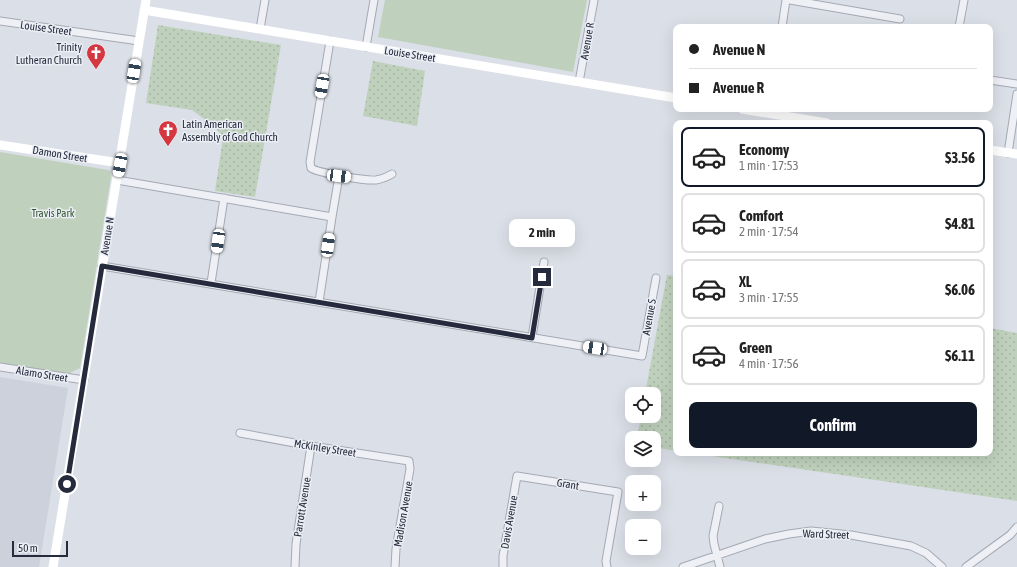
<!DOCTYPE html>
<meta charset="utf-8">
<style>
:root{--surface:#fff;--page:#f2f2f2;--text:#222;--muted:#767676;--line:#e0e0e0;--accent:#111827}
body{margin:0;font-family:"Asap Condensed",sans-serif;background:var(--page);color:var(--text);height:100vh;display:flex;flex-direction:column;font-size:15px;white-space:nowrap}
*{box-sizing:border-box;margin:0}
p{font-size:13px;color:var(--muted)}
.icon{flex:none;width:22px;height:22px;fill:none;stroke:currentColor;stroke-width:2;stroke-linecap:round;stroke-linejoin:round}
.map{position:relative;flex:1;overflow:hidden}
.details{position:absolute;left:673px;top:120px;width:320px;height:336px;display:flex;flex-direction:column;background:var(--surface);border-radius:8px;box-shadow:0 4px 16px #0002}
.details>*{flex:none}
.top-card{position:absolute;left:673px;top:24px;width:320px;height:88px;border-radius:8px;box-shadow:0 4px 16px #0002;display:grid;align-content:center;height:88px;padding:0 16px;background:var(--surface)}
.buttons{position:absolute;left:625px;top:387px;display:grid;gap:8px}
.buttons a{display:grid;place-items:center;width:36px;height:36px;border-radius:8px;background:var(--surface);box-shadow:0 4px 16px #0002;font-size:20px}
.scale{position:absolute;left:12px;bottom:10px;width:56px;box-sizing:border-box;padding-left:4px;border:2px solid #252b3d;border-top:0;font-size:11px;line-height:14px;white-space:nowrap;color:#252b3d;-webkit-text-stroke:3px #ebeef4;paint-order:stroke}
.end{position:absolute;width:18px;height:18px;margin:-9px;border:5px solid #252b3d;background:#fff;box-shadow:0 0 0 2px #fff}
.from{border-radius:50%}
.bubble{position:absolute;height:28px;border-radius:8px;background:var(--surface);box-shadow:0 4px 16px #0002;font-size:13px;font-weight:700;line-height:28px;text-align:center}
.car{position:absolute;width:12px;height:24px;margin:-12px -6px;border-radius:5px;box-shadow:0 0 3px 1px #0007;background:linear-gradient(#fff 24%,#345 0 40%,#fff 0 76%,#345 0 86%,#fff 0)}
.top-card b{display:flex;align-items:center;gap:14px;height:38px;font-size:15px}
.top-card b+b{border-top:1px solid var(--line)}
.top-card i{width:10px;height:10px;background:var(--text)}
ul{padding:7px 0 0;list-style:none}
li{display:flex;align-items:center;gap:12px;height:60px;margin:0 8px 6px;padding:0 8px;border:2px solid var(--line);border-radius:8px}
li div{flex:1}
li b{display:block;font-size:15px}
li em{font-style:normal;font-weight:700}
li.active{border-color:var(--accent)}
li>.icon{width:36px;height:36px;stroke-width:1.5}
.cta{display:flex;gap:8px;margin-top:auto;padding:8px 16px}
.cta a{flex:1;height:46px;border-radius:8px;background:var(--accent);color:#fff;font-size:16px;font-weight:700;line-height:46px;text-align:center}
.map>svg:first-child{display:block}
</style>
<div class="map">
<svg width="1017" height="567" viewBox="0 0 1017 567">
<defs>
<pattern id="grass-dots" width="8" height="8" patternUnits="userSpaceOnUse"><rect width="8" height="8" fill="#bfd1bc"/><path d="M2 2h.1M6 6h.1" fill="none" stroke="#a4b4a2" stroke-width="1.8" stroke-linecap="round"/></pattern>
</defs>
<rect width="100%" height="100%" fill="#dbdfe7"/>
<path fill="#cdd1dc" d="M0,377L68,388L39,567H0Z"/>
<path fill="url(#grass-dots)" d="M158,25L281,45L255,197L215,191L223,138L216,128L192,110L146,103Z
M373,61L425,71L417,126L363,116Z
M667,275L676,276V451L654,447V438H637L641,416H654V394H645Z
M990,328L1017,333V501L692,453H990Z"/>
<path fill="#bfd1bc" d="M385,0H587L573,72L378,37Z
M0,152L108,170L110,171L111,177L80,368L68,374L0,363Z"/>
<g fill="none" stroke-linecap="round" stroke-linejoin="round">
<g stroke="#a4a9b4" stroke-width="9">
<path id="street" d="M790,0L900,19
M0,21L139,41
M782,27L786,0
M959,27L964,0
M260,29L265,0
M330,41L310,162L311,168C318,173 366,181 376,180C382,179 387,177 392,174
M366,47L374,0
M990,80L1017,84
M579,82L594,0
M1008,153L1017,94
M117,180L332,217
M102,266L642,356L656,278
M211,283L224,198
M319,302L332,217L339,176
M532,337L544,262
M0,367L84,380
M240,433L311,446L409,461L410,469L396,549L395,567
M719,506L713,536L714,544L720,567
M295,567L296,544L311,446
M503,567V556L517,476L618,492L606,561L607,567
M683,567L765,539L789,534L811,531L851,535L911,546L926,553L942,567
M966,567L1010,535L1017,527"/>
</g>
<use href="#street" stroke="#eef0f5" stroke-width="7"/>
<path stroke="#fff" stroke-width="9" d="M144,10L676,98
M742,109L827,123
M0,145L120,163
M990,150L1017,154
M53,567L146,0"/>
</g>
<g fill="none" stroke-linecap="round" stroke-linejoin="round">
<path stroke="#252b3d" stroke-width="5" d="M67,484L102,266L532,338L542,277"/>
</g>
<defs>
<g id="church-pin" transform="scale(1)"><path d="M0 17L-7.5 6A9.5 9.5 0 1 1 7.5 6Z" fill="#d53740" stroke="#ebeef4"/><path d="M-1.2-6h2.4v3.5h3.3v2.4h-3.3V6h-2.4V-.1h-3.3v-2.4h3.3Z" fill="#fff"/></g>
</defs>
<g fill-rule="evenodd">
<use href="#church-pin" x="96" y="53"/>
<use href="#church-pin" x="168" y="130"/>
</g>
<g text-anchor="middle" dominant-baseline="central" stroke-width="3" stroke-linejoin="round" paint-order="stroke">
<g font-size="11" fill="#252b3d" stroke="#ebeef4">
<text transform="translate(46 28) rotate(8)">Louise Street</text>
<text transform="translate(587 41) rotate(-80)">Avenue R</text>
<text transform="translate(410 54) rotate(9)">Louise Street</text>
<text transform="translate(60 154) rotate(9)">Damon Street</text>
<text transform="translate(107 236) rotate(-81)">Avenue N</text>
<text transform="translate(649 317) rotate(-80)">Avenue S</text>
<text transform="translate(42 374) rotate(9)">Alamo Street</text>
<text transform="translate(325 448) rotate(9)">McKinley Street</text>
<text transform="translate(568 484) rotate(9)">Grant</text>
<text transform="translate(302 507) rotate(-81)">Parrott Avenue</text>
<text transform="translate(403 514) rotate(-80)">Madison Avenue</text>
<text transform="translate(509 522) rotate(-80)">Davis Avenue</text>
<text transform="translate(826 534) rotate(2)">Ward Street</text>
</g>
<g font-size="11" fill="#252b3d" stroke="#ebeef4" text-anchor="end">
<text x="82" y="47">Trinity<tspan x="82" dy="13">Lutheran Church</tspan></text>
<text x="182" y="124" text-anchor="start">Latin American<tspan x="182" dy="13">Assembly of God Church</tspan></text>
</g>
<g font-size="11" fill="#355a31" stroke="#ebeef4">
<text x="53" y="213">Travis Park</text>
</g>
</g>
</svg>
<div class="buttons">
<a><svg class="icon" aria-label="locate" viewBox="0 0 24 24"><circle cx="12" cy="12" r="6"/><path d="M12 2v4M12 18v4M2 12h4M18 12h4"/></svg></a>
<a><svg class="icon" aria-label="layers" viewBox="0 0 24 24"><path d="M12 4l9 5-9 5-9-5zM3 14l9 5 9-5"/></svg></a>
<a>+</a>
<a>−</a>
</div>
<div class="scale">50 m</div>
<i class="end from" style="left:67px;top:484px"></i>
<i class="end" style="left:542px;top:277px"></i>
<div class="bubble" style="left:509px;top:219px;width:66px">2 min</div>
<i class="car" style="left:134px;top:71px;rotate:9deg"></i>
<i class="car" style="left:322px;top:86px;rotate:190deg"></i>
<i class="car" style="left:120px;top:165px;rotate:191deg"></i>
<i class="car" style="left:339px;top:176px;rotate:97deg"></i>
<i class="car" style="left:218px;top:241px;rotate:188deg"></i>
<i class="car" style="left:328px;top:245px;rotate:8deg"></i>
<i class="car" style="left:595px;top:348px;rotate:279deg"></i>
<div class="top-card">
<b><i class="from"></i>Avenue N</b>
<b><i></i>Avenue R</b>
</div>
<section class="details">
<ul>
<li class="active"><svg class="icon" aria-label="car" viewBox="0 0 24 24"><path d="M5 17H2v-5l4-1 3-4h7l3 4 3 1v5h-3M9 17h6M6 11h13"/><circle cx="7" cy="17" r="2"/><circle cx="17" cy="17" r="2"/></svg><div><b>Economy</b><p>1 min · 17:53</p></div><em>$3.56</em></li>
<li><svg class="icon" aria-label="car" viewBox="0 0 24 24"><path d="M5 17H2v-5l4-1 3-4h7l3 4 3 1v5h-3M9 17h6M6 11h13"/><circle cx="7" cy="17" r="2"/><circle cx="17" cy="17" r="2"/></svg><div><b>Comfort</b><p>2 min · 17:54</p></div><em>$4.81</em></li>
<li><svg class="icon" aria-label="car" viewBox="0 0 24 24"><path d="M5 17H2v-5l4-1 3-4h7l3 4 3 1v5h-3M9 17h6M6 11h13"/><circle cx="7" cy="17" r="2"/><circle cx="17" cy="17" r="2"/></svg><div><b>XL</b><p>3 min · 17:55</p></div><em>$6.06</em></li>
<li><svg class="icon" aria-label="car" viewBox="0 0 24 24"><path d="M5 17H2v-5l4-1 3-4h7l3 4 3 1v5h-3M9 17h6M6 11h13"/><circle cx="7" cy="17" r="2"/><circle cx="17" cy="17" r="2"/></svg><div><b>Green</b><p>4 min · 17:56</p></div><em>$6.11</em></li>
</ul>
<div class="cta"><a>Confirm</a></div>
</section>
</div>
